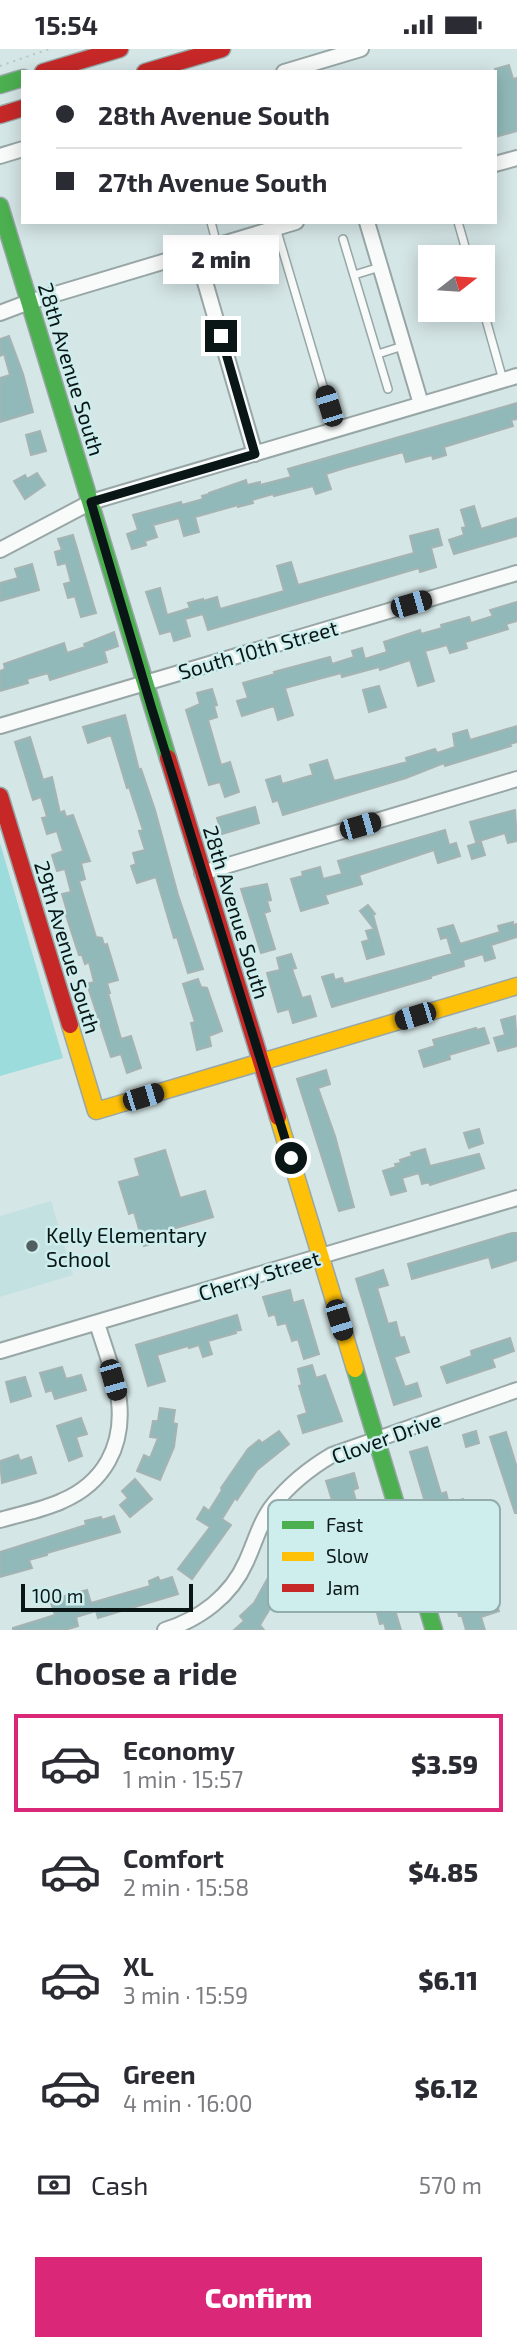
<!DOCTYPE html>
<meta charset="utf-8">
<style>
:root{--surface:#fff;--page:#f2f2f3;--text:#2b2b33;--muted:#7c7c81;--line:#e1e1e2;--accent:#db2777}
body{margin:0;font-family:"Exo 2",sans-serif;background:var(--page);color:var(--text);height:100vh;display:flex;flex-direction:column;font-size:26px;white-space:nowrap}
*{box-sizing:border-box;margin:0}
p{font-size:23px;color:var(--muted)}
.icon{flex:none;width:38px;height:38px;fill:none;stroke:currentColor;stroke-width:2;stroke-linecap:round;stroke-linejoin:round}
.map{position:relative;height:1581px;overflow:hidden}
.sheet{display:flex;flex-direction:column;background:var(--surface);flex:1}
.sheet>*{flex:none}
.banner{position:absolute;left:21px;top:21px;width:476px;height:154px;border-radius:0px;box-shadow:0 4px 18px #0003;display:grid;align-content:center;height:154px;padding:0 35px;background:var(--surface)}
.needle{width:46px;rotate:73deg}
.tools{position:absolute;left:418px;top:196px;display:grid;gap:14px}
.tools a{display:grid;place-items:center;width:77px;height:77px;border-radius:0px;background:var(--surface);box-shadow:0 4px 18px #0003;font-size:35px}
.scale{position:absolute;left:21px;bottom:18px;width:172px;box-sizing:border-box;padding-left:7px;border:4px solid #0a1616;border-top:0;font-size:19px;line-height:24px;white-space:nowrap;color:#0a1616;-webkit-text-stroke:5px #ceeded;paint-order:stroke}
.end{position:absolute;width:32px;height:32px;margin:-16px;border:9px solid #0a1616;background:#fff;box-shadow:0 0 0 4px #fff}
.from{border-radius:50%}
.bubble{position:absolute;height:49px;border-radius:0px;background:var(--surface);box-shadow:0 4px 18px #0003;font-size:23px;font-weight:800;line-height:49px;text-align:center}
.car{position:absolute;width:21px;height:42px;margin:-21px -10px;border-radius:9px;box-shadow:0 0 5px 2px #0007;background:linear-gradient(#222 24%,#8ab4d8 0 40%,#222 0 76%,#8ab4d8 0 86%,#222 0)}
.banner b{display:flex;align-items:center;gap:24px;height:66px;font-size:26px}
.banner b+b{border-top:2px solid var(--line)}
.banner i{width:18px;height:18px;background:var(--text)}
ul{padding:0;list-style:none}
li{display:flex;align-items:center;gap:21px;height:98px;margin:0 14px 10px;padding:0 21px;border:4px solid transparent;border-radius:0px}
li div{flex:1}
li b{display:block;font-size:26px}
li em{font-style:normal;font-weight:800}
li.active{border-color:var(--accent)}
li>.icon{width:63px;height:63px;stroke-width:1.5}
h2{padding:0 35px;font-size:32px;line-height:84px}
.pay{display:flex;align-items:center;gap:18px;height:77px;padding:0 35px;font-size:26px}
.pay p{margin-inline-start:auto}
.action{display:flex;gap:14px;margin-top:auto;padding:14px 35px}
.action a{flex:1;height:80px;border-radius:0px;background:var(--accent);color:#fff;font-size:28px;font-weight:800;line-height:80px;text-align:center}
.status{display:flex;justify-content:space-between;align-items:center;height:49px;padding:0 35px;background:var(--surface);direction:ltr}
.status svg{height:19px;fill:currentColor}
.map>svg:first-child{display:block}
</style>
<div class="status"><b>15:54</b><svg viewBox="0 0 49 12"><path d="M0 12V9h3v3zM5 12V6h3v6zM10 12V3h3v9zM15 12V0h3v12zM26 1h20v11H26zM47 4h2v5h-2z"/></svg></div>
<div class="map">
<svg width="517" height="1581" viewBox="0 0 517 1581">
<rect width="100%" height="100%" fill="#d5e6e6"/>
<path fill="#c3e1e1" d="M51,1152L73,1226L0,1248V1167Z"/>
<path fill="#9ddcdc" d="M0,794L63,1009L0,1027Z"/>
<path fill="#92b9b9" stroke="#a5b3b3" stroke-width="2" d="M509,16L513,30L517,29V82L495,88V20Z
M9,287L23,325L33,363L0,373V329L10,326L4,305L0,307V290Z
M517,354V370L511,371L513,377L444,398L446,406L433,410L432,406L406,413L403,403L345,419L326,425L331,440L316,445L313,437L274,447L273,445L252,451L253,454L238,458V456L195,468L199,483L184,487L179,469L153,476L157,488L145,492L146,496L132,500L127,485L138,481L133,466L181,453L182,456L203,450L202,447L209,445V444L246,431L247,436L260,433V436L291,428L288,420Z
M40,382L46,402L31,406L26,386Z
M37,424L45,436L25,450L14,432L25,426L27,430Z
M474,457L481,480L517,469V487L454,505L449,491L464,486L462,479L466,478L461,461Z
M438,480L442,496L431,499L436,518L420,523L419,519L208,581L203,565L185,570L190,587L174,592L171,582L160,585L146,543L160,539L167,566L190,559L188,554L203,550V552L217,548L220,560L284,542L277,517L291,513L298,536L414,504L410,487Z
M73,486L96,564L81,568L75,547L68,549L64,535L71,533L66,514L58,516L55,503L62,501L58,490Z
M32,515L39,541L0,552V534L18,529L15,520Z
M517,553V572L506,575L508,580L465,593L467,599L450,604L447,596L425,602L434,632L418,637L410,611L380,621L379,618L342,628L341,624L285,639L293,666L278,671L274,657L242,667L237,652L248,649L243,634L275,625L274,623L330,608L332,615L354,608L352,602L362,599L365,610L387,603L384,593L420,581L421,585L442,579L441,576L469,568L471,574L493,567L490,561Z
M114,583L118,597L104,602L107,613L50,631L48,624L27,630L28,634L0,642V622L5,620L4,615L64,594L67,604L85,598L84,595Z
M379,637L386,658L369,663L363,641Z
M212,640L217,656L214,657L217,668L208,671L221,716L230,713L239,743L225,748L220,733L209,736L186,661L200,655L197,644Z
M125,666L139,721L141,720L155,761L178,846L203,920L188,924L177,888L174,889L156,828L137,834L131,817L136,815L133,804L145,801L139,782L143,781L129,738L127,739L111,686L88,694L83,678Z
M517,677V693L510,695L511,697L445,717L444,714L406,729L283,766L278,751L273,753L266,731L280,727L282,735L313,726L310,716L327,711L334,732L407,713L406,709L435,700L437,704L455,698L453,685L467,681L470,691Z
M30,688L43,731L52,728L60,764L64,762L66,768L73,766L90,812L81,814L85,830L79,832L96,888L102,889L104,896L107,895L118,931L107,934L110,944H108L121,990L131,987L141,1019L127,1024L121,1005L111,1008L87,935L94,933L89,913L85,915L82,906H79L65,863L67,862L62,845L71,843L65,820L57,822L52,806L63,802L57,782L47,785L42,769L47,768L41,748L33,751L15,693Z
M255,758L259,774L222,785L217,769Z
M515,761L517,792L508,794L505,784L476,793L470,773Z
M445,781L449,796L456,794L460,807L438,814L434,801L359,826L362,835L325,846L328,854L301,862L291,830L303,827L302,823L320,818L323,830L342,825L338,812Z
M481,793L485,806L472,810L468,797Z
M267,835L271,851L267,852L270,862L264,864L275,900L261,904L241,840Z
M368,856L375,865L373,866L384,905L367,910L362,893L369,891L366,882L374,880L360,862Z
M513,873V876L517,875V888L491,896L495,909L485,912L483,905L463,911L464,917L431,927V929L332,958L322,928L333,925L335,931L342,929L344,935L452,905L447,888L441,890L438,880L453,876L460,895L500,883L498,877Z
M291,905L296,919L292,920L302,949L310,947L316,967L293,974L289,960L278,963L267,924L280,921L277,909Z
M198,930L201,938L207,939L222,982L209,987L211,997L197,1001L191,974L195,973L183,935Z
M515,967L517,997L498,1002L494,989L505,986L501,971Z
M476,979L477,981L484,979L489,994L449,1006L450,1010L424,1018L419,1002L435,997L433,991Z
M326,1021L330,1035L318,1039L335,1087L354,1158L339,1162L297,1030Z
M479,1080L483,1094L469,1099L464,1084Z
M425,1100L430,1117L479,1105L484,1119L430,1136L429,1133L422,1135L419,1124L402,1129L406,1142L391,1146L383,1122L396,1118L395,1115L401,1114L400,1111L412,1107L411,1104Z
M165,1101L180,1149L205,1142L213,1168L169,1181L172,1188L144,1197L134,1163L129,1165L119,1133L140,1127L135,1110Z
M512,1184H517V1211L492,1219L489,1208L412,1230L408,1215Z
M383,1221L388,1236L377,1239L388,1275L396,1273L400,1289L404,1288L409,1303L394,1308L405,1338L417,1334L421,1347L394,1356L356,1230Z
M290,1241L293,1254L303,1251L319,1305L304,1310L298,1290L292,1292L286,1274L278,1276L275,1265L269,1267L263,1248Z
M237,1266L241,1281L235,1282L236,1284L208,1292L212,1305L203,1308L199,1296L189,1299L188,1297L157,1306L165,1332L148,1337L136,1296Z
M510,1289L514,1302L492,1310L495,1318L447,1334L441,1318L472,1307L471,1302Z
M312,1316L316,1329L325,1326L342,1372L303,1384L298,1367L307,1364L299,1337L302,1336L298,1320Z
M62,1318L66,1330L81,1326L86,1341L55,1350L52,1341L46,1343L40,1324Z
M25,1328L31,1347L11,1353L6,1333Z
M160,1359L175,1361L173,1374L177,1375L174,1398L160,1431L137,1422L144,1406L150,1409L158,1389L150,1388L153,1372H158Z
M81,1369L87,1385L76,1388L82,1407L69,1412L57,1377Z
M279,1382L289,1395L257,1421L237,1451L235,1449L222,1470L231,1476L192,1530L178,1520L210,1478L197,1470L204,1458L209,1462L222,1441L221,1439L248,1400L259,1391L262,1394Z
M476,1382L479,1394L466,1398L463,1386Z
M506,1383L517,1419V1464H515L490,1388Z
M427,1398L441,1445L446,1443L449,1455L463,1450L466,1459L457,1462L464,1485L454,1487L458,1499L455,1500L460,1518L474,1514L479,1530L466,1533L472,1556L494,1548L499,1562L481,1568L485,1581H466L462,1567H459L410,1403Z
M18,1406L20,1412L31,1408L36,1424L2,1434L0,1412Z
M354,1424L358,1439L353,1441L359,1463L365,1462L401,1581H386L384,1574L380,1575L367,1527L359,1529L355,1515L365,1512L357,1486L353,1487L345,1460L340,1462L336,1450L332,1451L326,1432Z
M135,1430L152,1450L130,1468L120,1456L128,1449L122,1442Z
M114,1467L120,1483L47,1504V1506L29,1511L32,1519L0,1528V1503L86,1476L85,1472L101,1468L102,1471Z
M276,1514L292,1523L260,1576L264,1581H234L244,1572L240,1567L254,1554Z
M158,1528L160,1532L172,1528L178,1545L98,1569L96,1562L76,1568L78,1577L65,1581H13V1579L55,1566L50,1551L87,1541L91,1554L150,1537L149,1532Z"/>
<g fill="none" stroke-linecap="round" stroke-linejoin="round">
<g stroke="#98a6a6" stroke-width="10">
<path id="lane" d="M211,173L217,196
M458,173L468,208
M276,179L336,381
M343,190L388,340
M354,226L380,218
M483,260L503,331
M378,305L403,297"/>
</g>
<g stroke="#98a6a6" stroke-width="18">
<path id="street" d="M284,23L361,0
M0,107L23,100
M495,115L517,109
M367,173L421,355
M196,202L255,405
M0,264L29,253L296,173
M0,501L91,453L517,327
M0,677L517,524
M202,824L517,730
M0,1302L517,1149
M0,1471C20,1465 43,1461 62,1452C104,1434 124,1397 119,1352C116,1327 104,1298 97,1274
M165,1581C200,1570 231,1547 246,1513C255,1494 260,1472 274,1455C290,1435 310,1419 332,1406L517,1341"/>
</g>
<g stroke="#98a6a6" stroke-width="19">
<path id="fast" d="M0,36L23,29
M0,157L168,709
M355,1320L434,1581"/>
</g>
<g stroke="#98a6a6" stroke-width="19">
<path id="slow" d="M70,976L96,1062L517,937
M278,1068L355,1320"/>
</g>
<g stroke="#98a6a6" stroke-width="19">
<path id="jam" d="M43,23L120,0
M145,23L222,0
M0,66L23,59
M168,709L278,1068
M0,747L70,976"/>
</g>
<path stroke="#bdc4c4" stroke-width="2" stroke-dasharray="2 5" stroke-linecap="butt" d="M0,17L49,0"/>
<use href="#lane" stroke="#f9fbfb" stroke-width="7"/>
<use href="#street" stroke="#f9fbfb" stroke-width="14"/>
<use href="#fast" stroke="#4caf50" stroke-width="16"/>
<use href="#slow" stroke="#ffc107" stroke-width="16"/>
<use href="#jam" stroke="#c62828" stroke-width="16"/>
</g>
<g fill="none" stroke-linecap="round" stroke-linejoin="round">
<path stroke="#0a1616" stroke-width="9" d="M221,287L255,405L91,453L151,657L291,1109"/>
</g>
<circle fill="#515f5f" stroke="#ceeded" stroke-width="2.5" cx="32" cy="1197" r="7"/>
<g text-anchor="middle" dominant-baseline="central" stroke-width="5" stroke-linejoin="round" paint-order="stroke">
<g font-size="21" fill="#0a1616" stroke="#ceeded">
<text transform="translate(72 320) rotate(73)">28th Avenue South</text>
<text transform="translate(258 600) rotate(-16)">South 10th Street</text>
<text transform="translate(237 863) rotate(73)">28th Avenue South</text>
<text transform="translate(68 898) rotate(73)">29th Avenue South</text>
<text transform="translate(259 1226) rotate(-17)">Cherry Street</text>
<text transform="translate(386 1388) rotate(-20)">Clover Drive</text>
</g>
<g font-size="21" fill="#0a1616" stroke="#ceeded" text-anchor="start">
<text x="46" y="1185">Kelly Elementary<tspan x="46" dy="24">School</tspan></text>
</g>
</g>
<rect x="268" y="1451" width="232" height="112" rx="10" fill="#ceeded" stroke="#93acac" stroke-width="2"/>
<rect x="282" y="1472" width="32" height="8" fill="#4caf50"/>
<rect x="282" y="1503" width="32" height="9" fill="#ffc107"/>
<rect x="282" y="1535" width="32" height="8" fill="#c62828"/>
<g font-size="19" fill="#0a1616">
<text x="326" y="1483">Fast</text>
<text x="326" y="1514">Slow</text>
<text x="326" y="1546">Jam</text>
</g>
</svg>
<div class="tools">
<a><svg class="needle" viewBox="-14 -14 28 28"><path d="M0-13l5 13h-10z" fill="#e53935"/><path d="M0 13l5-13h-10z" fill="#7c7c81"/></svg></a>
</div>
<div class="scale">100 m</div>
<i class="end from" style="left:291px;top:1109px"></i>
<i class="end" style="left:221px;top:287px"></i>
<div class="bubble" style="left:163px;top:186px;width:116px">2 min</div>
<i class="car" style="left:329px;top:357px;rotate:343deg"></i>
<i class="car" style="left:411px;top:555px;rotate:74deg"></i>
<i class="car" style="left:360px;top:777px;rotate:74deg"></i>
<i class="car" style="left:415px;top:967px;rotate:253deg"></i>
<i class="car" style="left:143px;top:1048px;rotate:73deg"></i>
<i class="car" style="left:339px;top:1271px;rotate:163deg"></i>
<i class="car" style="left:113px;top:1331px;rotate:164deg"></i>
<div class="banner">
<b><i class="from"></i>28th Avenue South</b>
<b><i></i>27th Avenue South</b>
</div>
</div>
<section class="sheet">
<h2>Choose a ride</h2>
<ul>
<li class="active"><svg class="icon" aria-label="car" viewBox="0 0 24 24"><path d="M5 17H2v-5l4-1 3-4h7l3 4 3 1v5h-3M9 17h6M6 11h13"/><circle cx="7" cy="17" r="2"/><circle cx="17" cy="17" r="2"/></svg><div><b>Economy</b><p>1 min · 15:57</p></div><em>$3.59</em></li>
<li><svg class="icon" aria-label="car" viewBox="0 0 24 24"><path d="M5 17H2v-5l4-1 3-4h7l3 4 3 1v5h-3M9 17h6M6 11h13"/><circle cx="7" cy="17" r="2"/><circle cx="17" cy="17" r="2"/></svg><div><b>Comfort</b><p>2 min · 15:58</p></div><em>$4.85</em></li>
<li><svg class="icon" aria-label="car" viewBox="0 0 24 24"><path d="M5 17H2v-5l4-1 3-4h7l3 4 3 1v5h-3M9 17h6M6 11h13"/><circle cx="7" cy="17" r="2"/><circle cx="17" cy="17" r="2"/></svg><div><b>XL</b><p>3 min · 15:59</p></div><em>$6.11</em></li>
<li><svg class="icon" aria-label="car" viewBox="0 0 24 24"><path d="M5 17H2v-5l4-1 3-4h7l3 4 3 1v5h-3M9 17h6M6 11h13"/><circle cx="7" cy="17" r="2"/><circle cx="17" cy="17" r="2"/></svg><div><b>Green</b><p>4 min · 16:00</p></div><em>$6.12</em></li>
</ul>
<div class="pay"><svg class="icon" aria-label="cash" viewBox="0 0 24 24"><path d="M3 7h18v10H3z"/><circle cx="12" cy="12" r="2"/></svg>Cash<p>570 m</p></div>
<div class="action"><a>Confirm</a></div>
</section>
